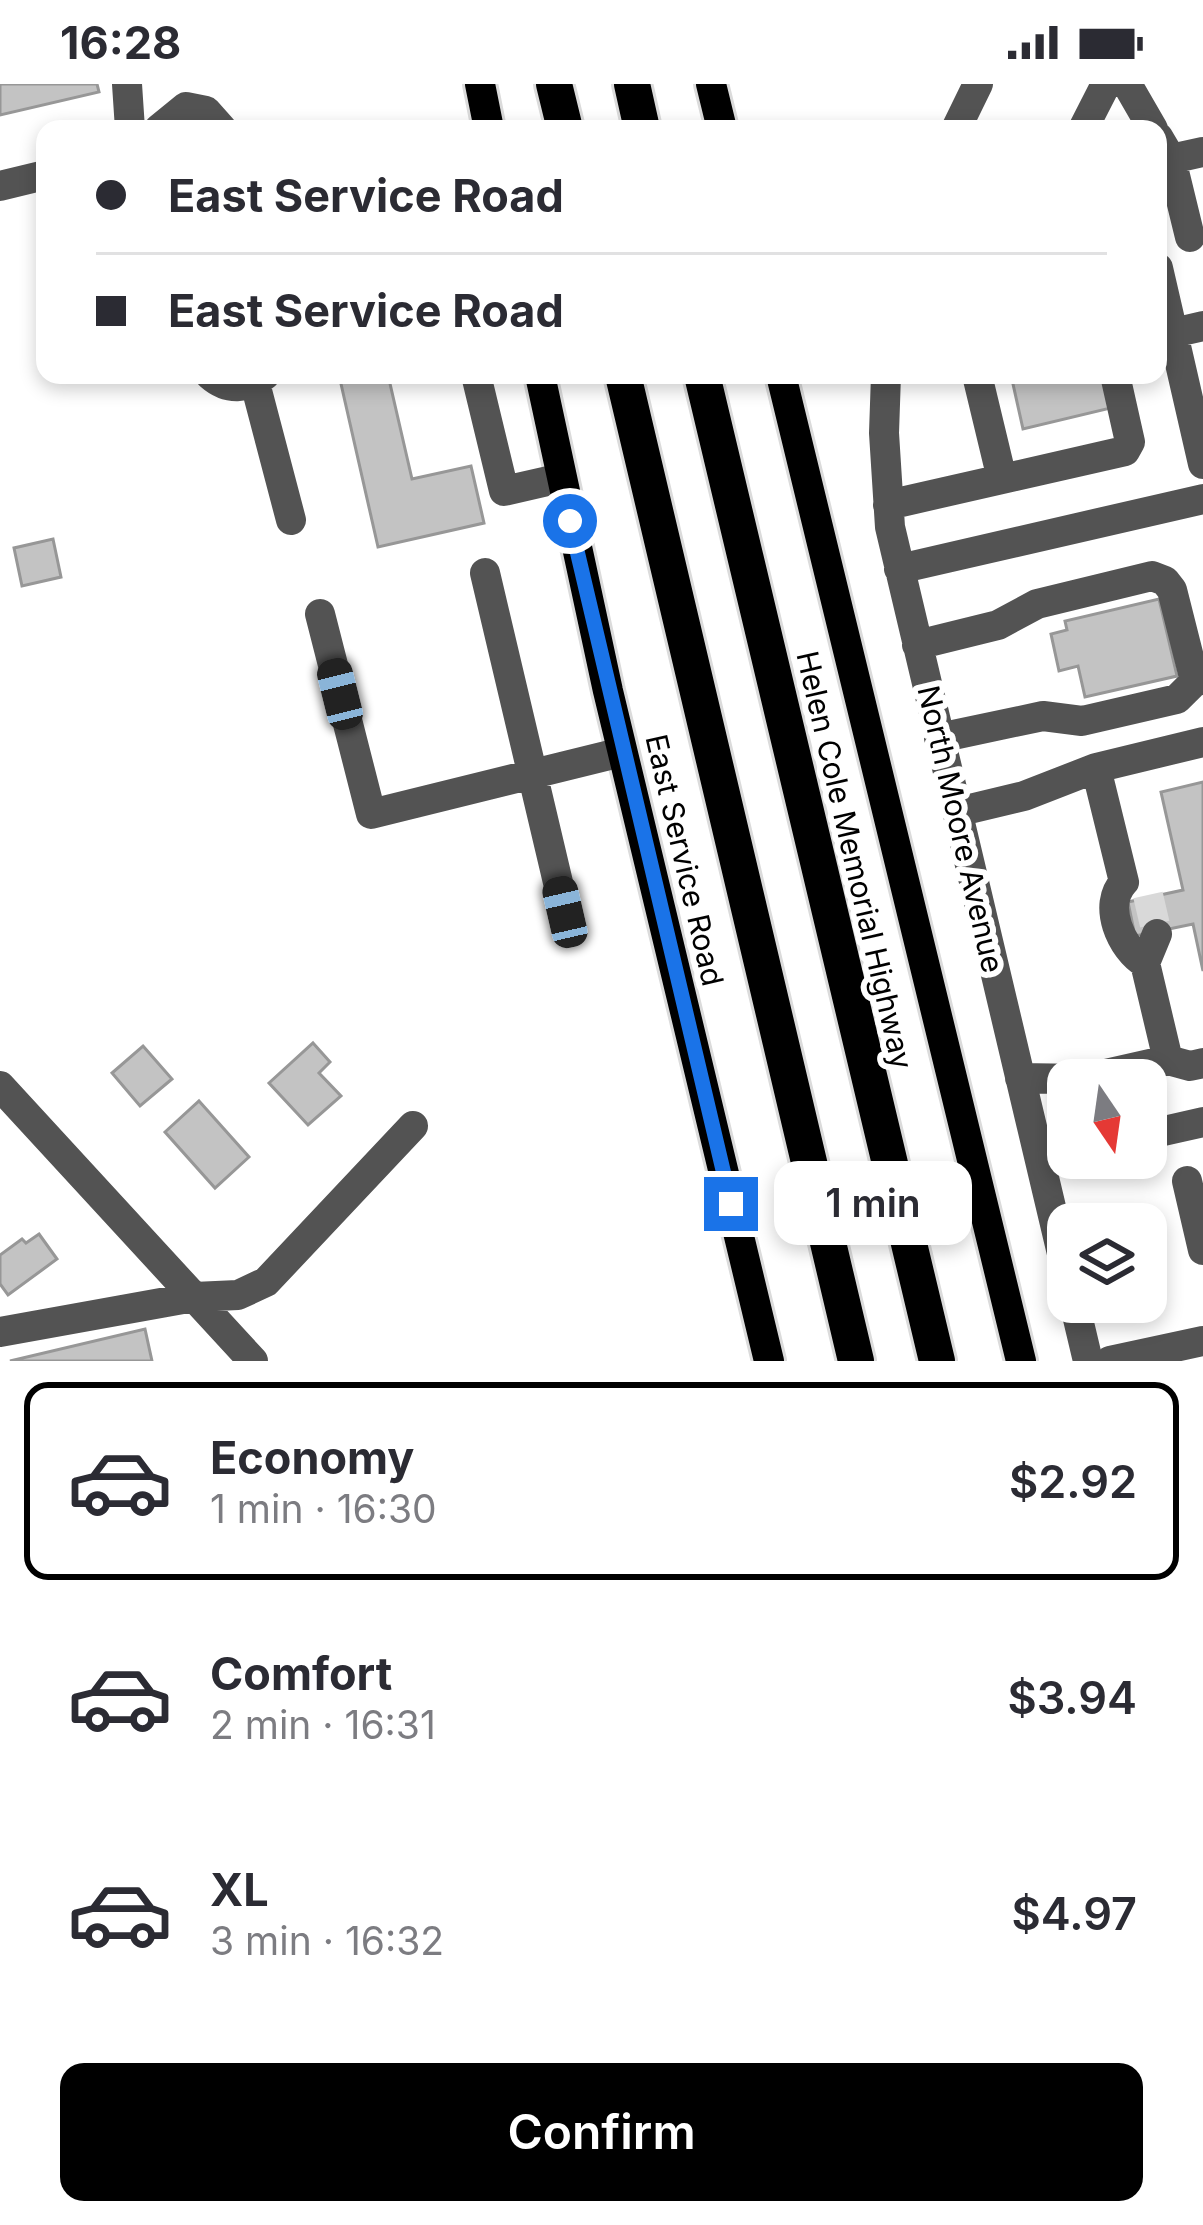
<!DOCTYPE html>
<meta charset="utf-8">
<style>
:root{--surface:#fff;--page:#f7f7f7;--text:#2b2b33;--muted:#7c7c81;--line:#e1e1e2;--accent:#000}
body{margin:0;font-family:Inter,sans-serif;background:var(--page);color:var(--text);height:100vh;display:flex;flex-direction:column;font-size:45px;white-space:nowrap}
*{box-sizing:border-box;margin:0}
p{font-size:39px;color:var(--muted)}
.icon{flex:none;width:66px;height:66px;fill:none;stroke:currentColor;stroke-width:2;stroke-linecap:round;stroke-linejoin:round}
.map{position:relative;height:1277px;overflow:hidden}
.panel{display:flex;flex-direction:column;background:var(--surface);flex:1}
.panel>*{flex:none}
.hud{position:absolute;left:36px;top:36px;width:1131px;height:264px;border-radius:24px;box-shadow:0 6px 18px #0003;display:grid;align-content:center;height:264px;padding:0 60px;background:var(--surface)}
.needle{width:78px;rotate:167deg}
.tools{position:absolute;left:1047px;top:975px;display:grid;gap:24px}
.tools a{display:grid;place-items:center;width:120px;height:120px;border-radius:24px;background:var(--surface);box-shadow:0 6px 18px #0003;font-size:60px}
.end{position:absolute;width:54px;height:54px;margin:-27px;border:15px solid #1a73e8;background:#fff;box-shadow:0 0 0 6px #fff}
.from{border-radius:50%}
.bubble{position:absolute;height:84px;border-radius:24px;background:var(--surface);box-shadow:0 6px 18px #0003;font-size:39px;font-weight:600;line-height:84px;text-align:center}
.car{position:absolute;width:36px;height:72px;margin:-36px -18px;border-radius:15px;box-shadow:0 0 9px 3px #0007;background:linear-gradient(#222 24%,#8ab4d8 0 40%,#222 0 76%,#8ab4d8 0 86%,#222 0)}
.hud b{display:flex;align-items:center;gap:42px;height:114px;font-size:45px}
.hud b+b{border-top:3px solid var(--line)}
.hud i{width:30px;height:30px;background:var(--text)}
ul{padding:21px 0 0;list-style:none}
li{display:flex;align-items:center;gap:36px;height:198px;margin:0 24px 18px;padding:0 36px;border:6px solid transparent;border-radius:24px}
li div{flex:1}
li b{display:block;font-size:45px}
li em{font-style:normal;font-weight:600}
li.on{border-color:var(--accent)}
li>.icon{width:108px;height:108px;stroke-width:1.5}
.action{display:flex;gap:24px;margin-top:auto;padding:24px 60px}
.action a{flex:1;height:138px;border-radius:24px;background:var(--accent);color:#fff;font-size:48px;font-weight:600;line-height:138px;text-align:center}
.status{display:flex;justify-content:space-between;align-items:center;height:84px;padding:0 60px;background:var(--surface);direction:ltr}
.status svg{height:33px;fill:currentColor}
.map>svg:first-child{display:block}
</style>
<div class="status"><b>16:28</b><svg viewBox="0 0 49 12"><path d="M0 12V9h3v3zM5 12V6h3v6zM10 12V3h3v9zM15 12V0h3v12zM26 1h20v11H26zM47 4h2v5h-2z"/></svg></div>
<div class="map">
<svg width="1203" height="1277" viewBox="0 0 1203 1277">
<rect width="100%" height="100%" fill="#fff"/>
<path fill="#c3c3c3" stroke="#979797" stroke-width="3" d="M0,0H97L99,8L0,31Z
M339,291H388L412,395L471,382L484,439L378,463Z
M1011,291H1089L1090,295L1107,291L1115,323L1023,345Z
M53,455L61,493L22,502L14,464Z
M1159,515L1177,592L1085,613L1078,582L1059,587L1051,550L1067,546L1065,537Z
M1203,698V887L1193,840L1135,852L1128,818L1183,806L1161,708Z
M313,959L330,978L319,989L341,1012L308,1041L269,999Z
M143,962L172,995L140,1022L112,989Z
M199,1017L249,1073L215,1104L165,1048Z
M39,1150L57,1175L8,1211L0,1200V1171L22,1155L26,1159Z
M145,1245L152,1277H10Z"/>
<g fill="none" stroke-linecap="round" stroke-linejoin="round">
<path stroke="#d9d9d9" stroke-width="30" stroke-dasharray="30 15" stroke-linecap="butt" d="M1148,811L1157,850"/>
<g stroke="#dbdbdb" stroke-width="36">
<path id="major" d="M480,0L489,45
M711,0L722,45
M540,291L608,607L769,1277
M781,291L1021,1277"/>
</g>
<g stroke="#dbdbdb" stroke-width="42">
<path id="highway" d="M554,0L565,45
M632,0L642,45
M623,291L856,1277
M702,291L937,1277"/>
</g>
<path stroke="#535353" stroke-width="30" d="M127,0L130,45
M1127,0L1153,45
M159,45L186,23L206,27L222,45
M956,45L978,0
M1083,45L1106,0
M1158,53L1171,75L1203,68
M1158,79L1171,75L1190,153
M0,102L45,91
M1158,184L1173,249
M1203,242L1173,249L1203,380
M210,291C228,307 247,305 265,291
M476,291L504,407L561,394
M886,291L884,349L890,443L1068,1195
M977,291L1002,395
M255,299L291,436
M888,421L1125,367L1130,358L1115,291
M899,485L1203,415
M485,489L565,828
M320,530L371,730L622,668
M917,561L998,541L1037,520L1152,492L1165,497L1172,506L1195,597
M939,654L1043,632L1082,637L1177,615L1195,597L1203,596
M1096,684L1124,798C1102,821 1121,865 1145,879L1168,976
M957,728L1024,712L1096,684L1203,658
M1145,879L1157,850
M1020,994L1084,995L1168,976L1190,982L1203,979
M0,1002L253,1277
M1146,1051L1203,1038
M1187,1097L1203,1166
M1074,1218L1088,1277
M0,1248L194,1213L238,1211L266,1198L413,1042
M1110,1277L1203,1257"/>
<use href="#major" stroke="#000" stroke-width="30"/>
<use href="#highway" stroke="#000" stroke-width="36"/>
</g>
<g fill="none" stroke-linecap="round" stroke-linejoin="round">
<path stroke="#1a73e8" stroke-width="15" d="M570,437L731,1120"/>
</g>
<g text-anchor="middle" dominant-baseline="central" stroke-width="12" stroke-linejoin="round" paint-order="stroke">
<g font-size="30" fill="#000" stroke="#fff">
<text transform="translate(961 745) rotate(77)">North Moore Avenue</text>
<text transform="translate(685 776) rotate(77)">East Service Road</text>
<text transform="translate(855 776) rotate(77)">Helen Cole Memorial Highway</text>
</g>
</g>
</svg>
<div class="tools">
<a><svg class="needle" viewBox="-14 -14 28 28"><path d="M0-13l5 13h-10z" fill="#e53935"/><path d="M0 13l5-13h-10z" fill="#7c7c81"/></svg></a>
<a><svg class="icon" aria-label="layers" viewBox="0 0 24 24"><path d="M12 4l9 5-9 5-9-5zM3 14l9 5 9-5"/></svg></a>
</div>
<i class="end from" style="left:570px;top:437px"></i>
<i class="end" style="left:731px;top:1120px"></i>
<div class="bubble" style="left:774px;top:1077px;width:198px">1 min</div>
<i class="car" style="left:340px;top:610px;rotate:346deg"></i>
<i class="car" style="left:565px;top:828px;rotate:347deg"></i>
<div class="hud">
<b><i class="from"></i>East Service Road</b>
<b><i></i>East Service Road</b>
</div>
</div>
<section class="panel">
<ul>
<li class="on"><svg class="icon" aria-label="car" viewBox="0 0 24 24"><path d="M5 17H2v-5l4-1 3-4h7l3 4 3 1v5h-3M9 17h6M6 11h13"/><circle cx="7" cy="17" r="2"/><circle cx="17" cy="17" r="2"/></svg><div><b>Economy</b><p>1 min · 16:30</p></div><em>$2.92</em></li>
<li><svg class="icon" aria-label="car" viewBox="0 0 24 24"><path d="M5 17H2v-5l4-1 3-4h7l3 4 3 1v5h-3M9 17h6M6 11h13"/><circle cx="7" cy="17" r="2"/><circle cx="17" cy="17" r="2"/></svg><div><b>Comfort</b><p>2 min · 16:31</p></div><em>$3.94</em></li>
<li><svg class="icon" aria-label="car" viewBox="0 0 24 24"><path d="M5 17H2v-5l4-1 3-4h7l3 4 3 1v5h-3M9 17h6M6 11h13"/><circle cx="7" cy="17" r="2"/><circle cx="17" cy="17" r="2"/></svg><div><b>XL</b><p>3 min · 16:32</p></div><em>$4.97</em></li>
</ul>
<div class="action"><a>Confirm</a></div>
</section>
